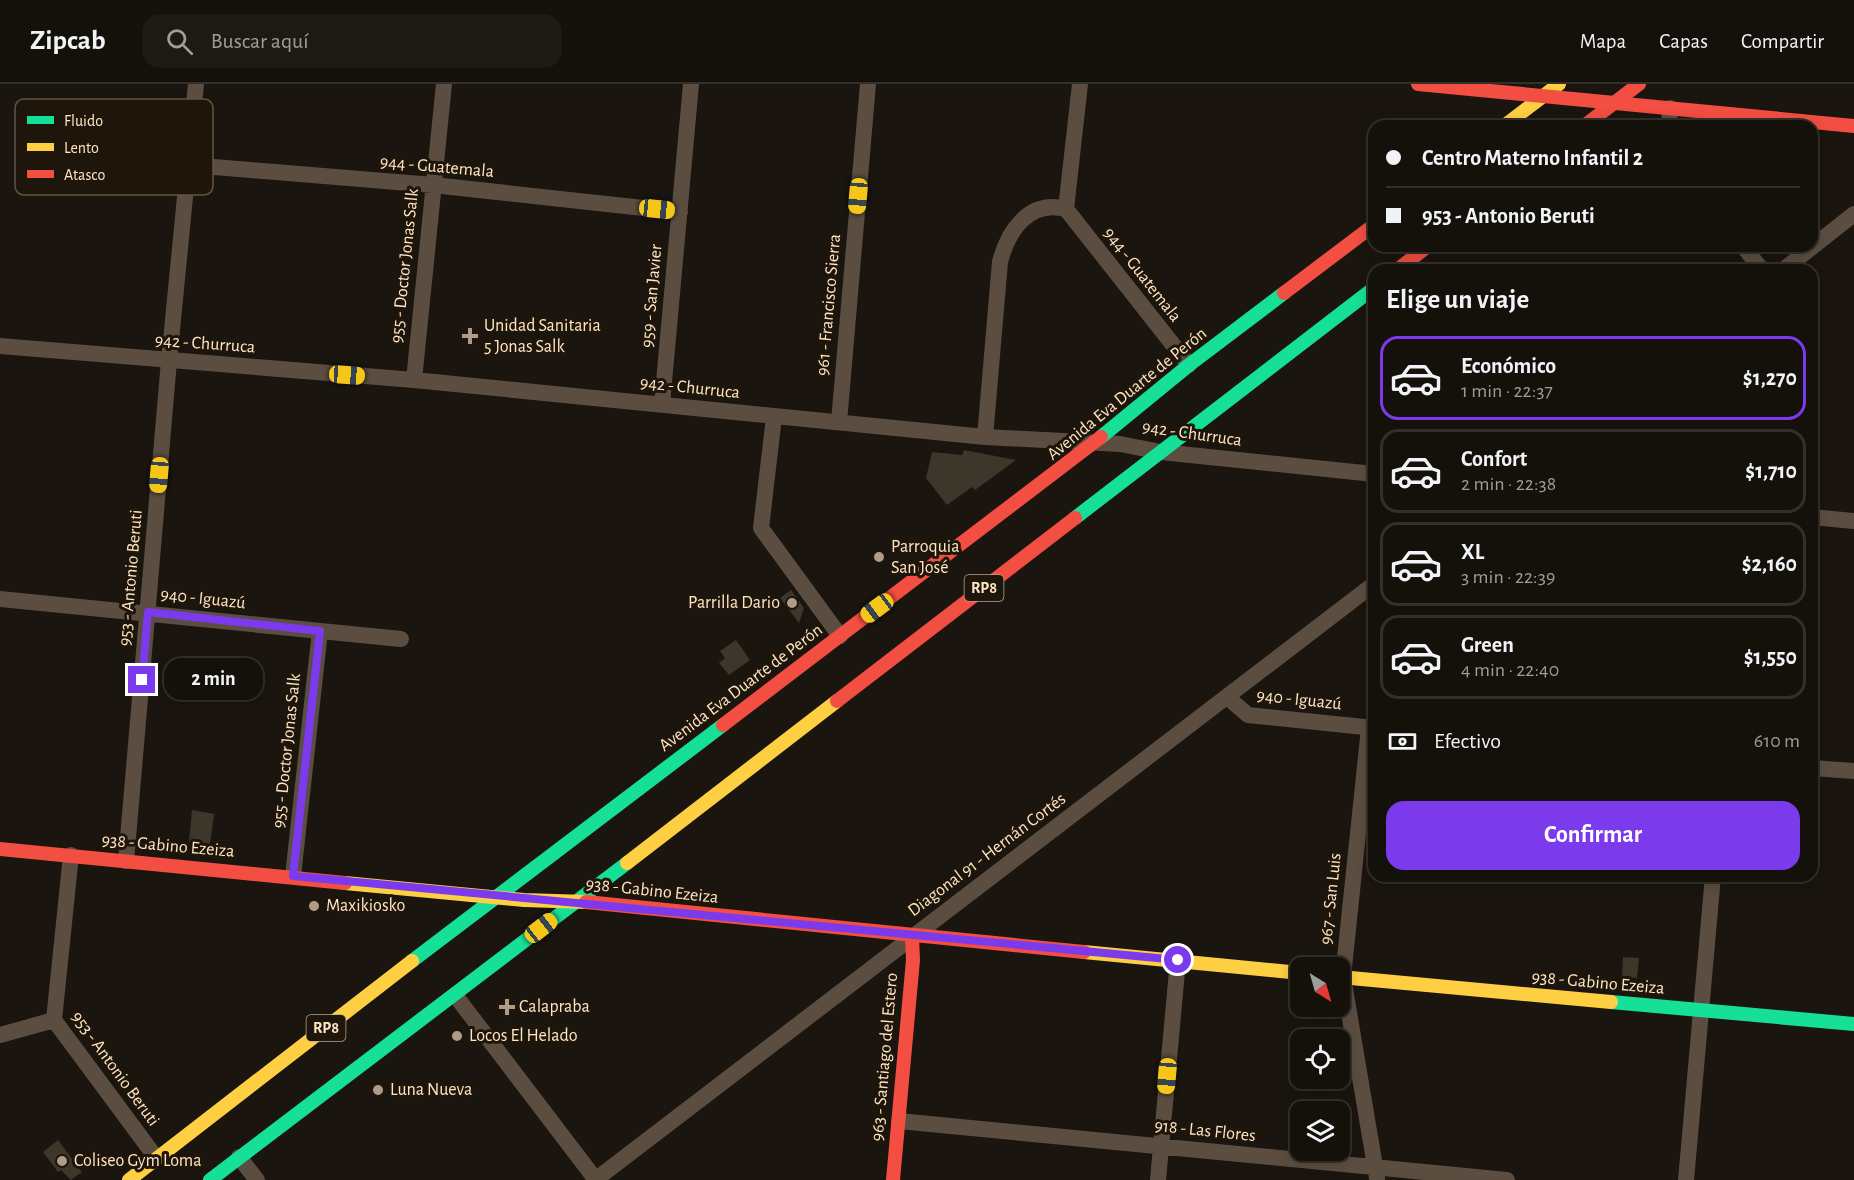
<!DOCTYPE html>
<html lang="es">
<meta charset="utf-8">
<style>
:root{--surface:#14100a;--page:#1d1913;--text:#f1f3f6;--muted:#9d9d9c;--line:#33302b;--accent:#7c3aed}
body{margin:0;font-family:"Alegreya Sans",sans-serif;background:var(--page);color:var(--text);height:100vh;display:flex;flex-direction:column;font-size:22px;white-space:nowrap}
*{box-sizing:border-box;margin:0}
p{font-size:20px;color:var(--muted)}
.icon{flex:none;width:33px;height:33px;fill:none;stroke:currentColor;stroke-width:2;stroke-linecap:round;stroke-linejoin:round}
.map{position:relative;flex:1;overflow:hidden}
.panel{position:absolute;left:1368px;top:180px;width:450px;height:618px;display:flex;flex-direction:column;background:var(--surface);border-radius:18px;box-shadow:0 3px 15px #0003,0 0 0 2px var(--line)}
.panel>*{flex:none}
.guide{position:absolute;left:1368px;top:36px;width:450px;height:132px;border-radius:18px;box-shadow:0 3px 15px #0003,0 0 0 2px var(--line);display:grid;align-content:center;height:132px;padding:0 18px;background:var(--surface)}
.needle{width:39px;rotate:143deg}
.fabs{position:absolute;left:1290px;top:873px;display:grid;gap:12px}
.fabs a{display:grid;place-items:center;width:60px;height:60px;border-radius:12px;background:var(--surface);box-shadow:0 3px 15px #0003,0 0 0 2px var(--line);font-size:30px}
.end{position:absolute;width:27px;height:27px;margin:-14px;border:8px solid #7c3aed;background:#fff;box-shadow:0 0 0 3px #fff}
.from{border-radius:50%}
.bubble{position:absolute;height:42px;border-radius:18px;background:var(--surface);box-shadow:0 3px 15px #0003,0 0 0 2px var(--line);font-size:20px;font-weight:700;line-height:42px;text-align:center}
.car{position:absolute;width:18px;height:36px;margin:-18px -9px;border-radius:8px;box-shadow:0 0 4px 2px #0007;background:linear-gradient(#f5c518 24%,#345 0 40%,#f5c518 0 76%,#345 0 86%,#f5c518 0)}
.guide b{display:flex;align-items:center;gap:21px;height:57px;font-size:22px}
.guide b+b{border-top:2px solid var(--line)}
.guide i{width:15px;height:15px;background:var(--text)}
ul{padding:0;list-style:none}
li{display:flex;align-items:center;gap:18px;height:84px;margin:0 12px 9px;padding:0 6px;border:3px solid var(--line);border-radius:18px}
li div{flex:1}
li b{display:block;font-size:22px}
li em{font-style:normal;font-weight:700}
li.on{border-color:var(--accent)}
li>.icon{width:54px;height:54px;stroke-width:1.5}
h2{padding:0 18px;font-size:27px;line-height:72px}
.pay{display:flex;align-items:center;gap:15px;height:66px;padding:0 18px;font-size:22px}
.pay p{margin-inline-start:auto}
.action{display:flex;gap:12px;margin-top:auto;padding:12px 18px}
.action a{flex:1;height:69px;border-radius:18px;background:var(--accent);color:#fff;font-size:24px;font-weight:700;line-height:69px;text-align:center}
header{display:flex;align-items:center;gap:36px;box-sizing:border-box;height:84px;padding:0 30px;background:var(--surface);border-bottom:2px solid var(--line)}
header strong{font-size:28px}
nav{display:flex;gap:33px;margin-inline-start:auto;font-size:21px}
.search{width:420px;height:54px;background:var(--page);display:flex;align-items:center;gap:15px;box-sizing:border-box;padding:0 21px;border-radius:18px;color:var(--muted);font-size:22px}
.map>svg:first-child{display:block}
</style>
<header>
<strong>Zipcab</strong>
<div class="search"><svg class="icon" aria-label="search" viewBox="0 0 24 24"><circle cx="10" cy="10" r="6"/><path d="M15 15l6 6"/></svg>Buscar aquí</div>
<nav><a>Mapa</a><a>Capas</a><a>Compartir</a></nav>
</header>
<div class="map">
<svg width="1854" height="1096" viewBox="0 0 1854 1096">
<rect width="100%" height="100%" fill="#1a150e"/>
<path fill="#3d362a" d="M964,366L1016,376L975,406L972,403L947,421L926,394L932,368L962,371Z
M791,506L804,524L799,539L780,514Z
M736,556L750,576L729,591L719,579L725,574L720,567Z
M192,726L214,730L210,761L189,758Z
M1623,873L1639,874L1637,894L1622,893Z
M58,1056L82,1088L71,1096L61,1086L58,1088L43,1068Z"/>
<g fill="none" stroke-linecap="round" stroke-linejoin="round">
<path stroke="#5b4e41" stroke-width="16" d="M1669,42L1670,24
M190,81L433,101L680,128
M1066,125L1189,281
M1066,125L1080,0
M1743,162L1762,186
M1783,186L1854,130
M0,262L414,296L985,353L1120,360L1161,368L1374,390
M414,296L444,0
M662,320L691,0
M774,333L761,444L840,552
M839,338L868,0
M985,353L1000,178C1008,147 1029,115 1066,125
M1812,433L1854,437
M0,515L401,555
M1227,613L1248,631L1374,644
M1369,644L1343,893L1377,1094
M1812,684L1854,687
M71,771L54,936L157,1075
M126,777L169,277L196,0
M293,792L320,547
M455,911L596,1096
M0,951L54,936
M899,1037L1507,1096
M239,1073L257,1096
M595,1096L1374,500
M1158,1096L1178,876
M1686,1096L1713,792"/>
<path stroke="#16e098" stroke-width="14" d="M1101,353L1189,281L1284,209
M1075,434L1374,204
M412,877L723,641
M1611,918L1854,940
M210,1096L627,779"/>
<path stroke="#ffcf43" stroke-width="14" d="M1504,42L1559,0
M627,779L837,617
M345,799L524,816L586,818
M1084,868L1300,889
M1340,893L1611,918
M129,1096L412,877"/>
<path stroke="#f24e42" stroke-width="14" d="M1418,0L1854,42
M1584,42L1639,0
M1397,186L1428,162
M1284,209L1374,141
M837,617L1075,434
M723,641L1101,353
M0,765L345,799
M586,818L1084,868
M893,1096L913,876L912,853"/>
</g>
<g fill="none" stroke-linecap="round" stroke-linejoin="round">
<path stroke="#7c3aed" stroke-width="8" d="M142,596L148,528L320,547L293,792L1178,876"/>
</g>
<g fill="#af9c86" stroke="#1e160a" stroke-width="2">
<path d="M467 243h6v6h6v6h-6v6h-6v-6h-6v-6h6z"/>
<circle cx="879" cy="473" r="6"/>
<circle cx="792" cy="519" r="6"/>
<circle cx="314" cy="822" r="6"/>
<path d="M504 914h6v6h6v6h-6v6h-6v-6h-6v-6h6z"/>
<circle cx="457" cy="952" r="6"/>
<circle cx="378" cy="1006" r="6"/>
<circle cx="62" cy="1077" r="6"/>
</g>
<g text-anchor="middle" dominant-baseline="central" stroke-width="6" stroke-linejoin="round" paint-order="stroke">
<g fill="#1e160a" stroke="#bca78e" stroke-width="1.5">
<rect x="964.5" y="491" width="39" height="26" rx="4.5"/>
<rect x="306.5" y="931" width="39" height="26" rx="4.5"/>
</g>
<g font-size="16" font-weight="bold" fill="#ffe5c6">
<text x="984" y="504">RP8</text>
<text x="326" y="944">RP8</text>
</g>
<g font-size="18" fill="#ffe5c6" stroke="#1e160a">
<text transform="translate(437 83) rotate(5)">944 - Guatemala</text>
<text transform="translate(405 182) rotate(-84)">955 - Doctor Jonas Salk</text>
<text transform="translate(1142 191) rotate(52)">944 - Guatemala</text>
<text transform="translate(652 212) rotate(-85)">959 - San Javier</text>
<text transform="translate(829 221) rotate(-85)">961 - Francisco Sierra</text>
<text transform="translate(205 260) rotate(4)">942 - Churruca</text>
<text transform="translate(690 304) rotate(6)">942 - Churruca</text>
<text transform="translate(1127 310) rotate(-39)">Avenida Eva Duarte de Perón</text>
<text transform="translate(1192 350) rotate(8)">942 - Churruca</text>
<text transform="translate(131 494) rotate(-85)">953 - Antonio Beruti</text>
<text transform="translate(203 515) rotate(6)">940 - Iguazú</text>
<text transform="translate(741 604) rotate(-37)">Avenida Eva Duarte de Perón</text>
<text transform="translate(1299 616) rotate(6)">940 - Iguazú</text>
<text transform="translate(287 667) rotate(-84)">955 - Doctor Jonas Salk</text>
<text transform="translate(168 762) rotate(5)">938 - Gabino Ezeiza</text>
<text transform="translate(987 771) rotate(-37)">Diagonal 91 - Hernán Cortés</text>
<text transform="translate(652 807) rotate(6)">938 - Gabino Ezeiza</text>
<text transform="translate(1331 815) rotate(-84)">967 - San Luis</text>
<text transform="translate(1598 899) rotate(5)">938 - Gabino Ezeiza</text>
<text transform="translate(885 973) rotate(-85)">963 - Santiago del Estero</text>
<text transform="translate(115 985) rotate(54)">953 - Antonio Beruti</text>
<text transform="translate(1205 1047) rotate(6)">918 - Las Flores</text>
</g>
<g font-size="18" fill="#ffe5c6" stroke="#1e160a" text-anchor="start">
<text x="484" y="242">Unidad Sanitaria<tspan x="484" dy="21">5 Jonas Salk</tspan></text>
<text x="891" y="463">Parroquia<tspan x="891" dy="21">San José</tspan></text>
<text x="780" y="519" text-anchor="end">Parrilla Dario</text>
<text x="326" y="822">Maxikiosko</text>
<text x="519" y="923">Calapraba</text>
<text x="469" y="952">Locos El Helado</text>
<text x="390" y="1006">Luna Nueva</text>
<text x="74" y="1077">Coliseo Gym Loma</text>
</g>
</g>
<rect x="15" y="15" width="198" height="96" rx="9" fill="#1e160a" stroke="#625442" stroke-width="1.5"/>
<rect x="27" y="32" width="27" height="8" fill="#16e098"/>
<rect x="27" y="59" width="27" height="8" fill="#ffcf43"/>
<rect x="27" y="86" width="27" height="8" fill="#f24e42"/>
<g font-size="16" fill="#ffe5c6">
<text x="64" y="42">Fluido</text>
<text x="64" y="69">Lento</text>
<text x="64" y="96">Atasco</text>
</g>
</svg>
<div class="fabs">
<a><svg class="needle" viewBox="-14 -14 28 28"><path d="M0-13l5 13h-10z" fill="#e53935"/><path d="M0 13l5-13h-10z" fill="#9d9d9c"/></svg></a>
<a><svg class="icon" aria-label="locate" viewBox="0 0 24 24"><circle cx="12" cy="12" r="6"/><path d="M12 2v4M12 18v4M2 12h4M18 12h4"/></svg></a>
<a><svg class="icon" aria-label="layers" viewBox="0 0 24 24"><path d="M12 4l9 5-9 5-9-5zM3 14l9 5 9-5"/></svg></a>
</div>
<i class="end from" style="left:1178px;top:876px"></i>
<i class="end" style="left:142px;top:596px"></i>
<div class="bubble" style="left:164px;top:574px;width:99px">2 min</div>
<i class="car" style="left:858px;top:112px;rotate:185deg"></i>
<i class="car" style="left:657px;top:125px;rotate:96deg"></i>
<i class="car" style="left:347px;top:291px;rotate:94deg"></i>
<i class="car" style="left:159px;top:391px;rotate:185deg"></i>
<i class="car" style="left:877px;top:524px;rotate:233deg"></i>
<i class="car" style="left:541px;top:844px;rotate:52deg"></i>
<i class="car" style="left:1167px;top:992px;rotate:185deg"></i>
<div class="guide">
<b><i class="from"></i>Centro Materno Infantil 2</b>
<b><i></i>953 - Antonio Beruti</b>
</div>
<section class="panel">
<h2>Elige un viaje</h2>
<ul>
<li class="on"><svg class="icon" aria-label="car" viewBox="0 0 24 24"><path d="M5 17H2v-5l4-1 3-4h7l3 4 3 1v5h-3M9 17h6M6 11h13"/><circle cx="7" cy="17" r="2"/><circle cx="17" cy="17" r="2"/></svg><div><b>Económico</b><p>1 min · 22:37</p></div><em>$1,270</em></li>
<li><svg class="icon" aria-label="car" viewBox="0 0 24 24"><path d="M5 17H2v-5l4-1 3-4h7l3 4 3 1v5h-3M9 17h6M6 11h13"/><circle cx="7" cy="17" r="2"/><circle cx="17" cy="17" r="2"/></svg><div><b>Confort</b><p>2 min · 22:38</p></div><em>$1,710</em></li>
<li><svg class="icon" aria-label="car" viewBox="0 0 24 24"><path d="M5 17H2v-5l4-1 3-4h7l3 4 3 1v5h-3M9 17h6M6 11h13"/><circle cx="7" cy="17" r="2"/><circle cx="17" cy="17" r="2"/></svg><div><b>XL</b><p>3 min · 22:39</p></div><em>$2,160</em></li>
<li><svg class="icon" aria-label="car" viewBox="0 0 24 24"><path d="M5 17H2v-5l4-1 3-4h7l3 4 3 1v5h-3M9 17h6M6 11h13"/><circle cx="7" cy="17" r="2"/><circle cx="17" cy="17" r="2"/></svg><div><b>Green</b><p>4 min · 22:40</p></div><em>$1,550</em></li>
</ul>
<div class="pay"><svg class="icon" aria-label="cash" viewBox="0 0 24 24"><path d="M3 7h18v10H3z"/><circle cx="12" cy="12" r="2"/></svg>Efectivo<p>610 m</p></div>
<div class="action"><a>Confirmar</a></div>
</section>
</div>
